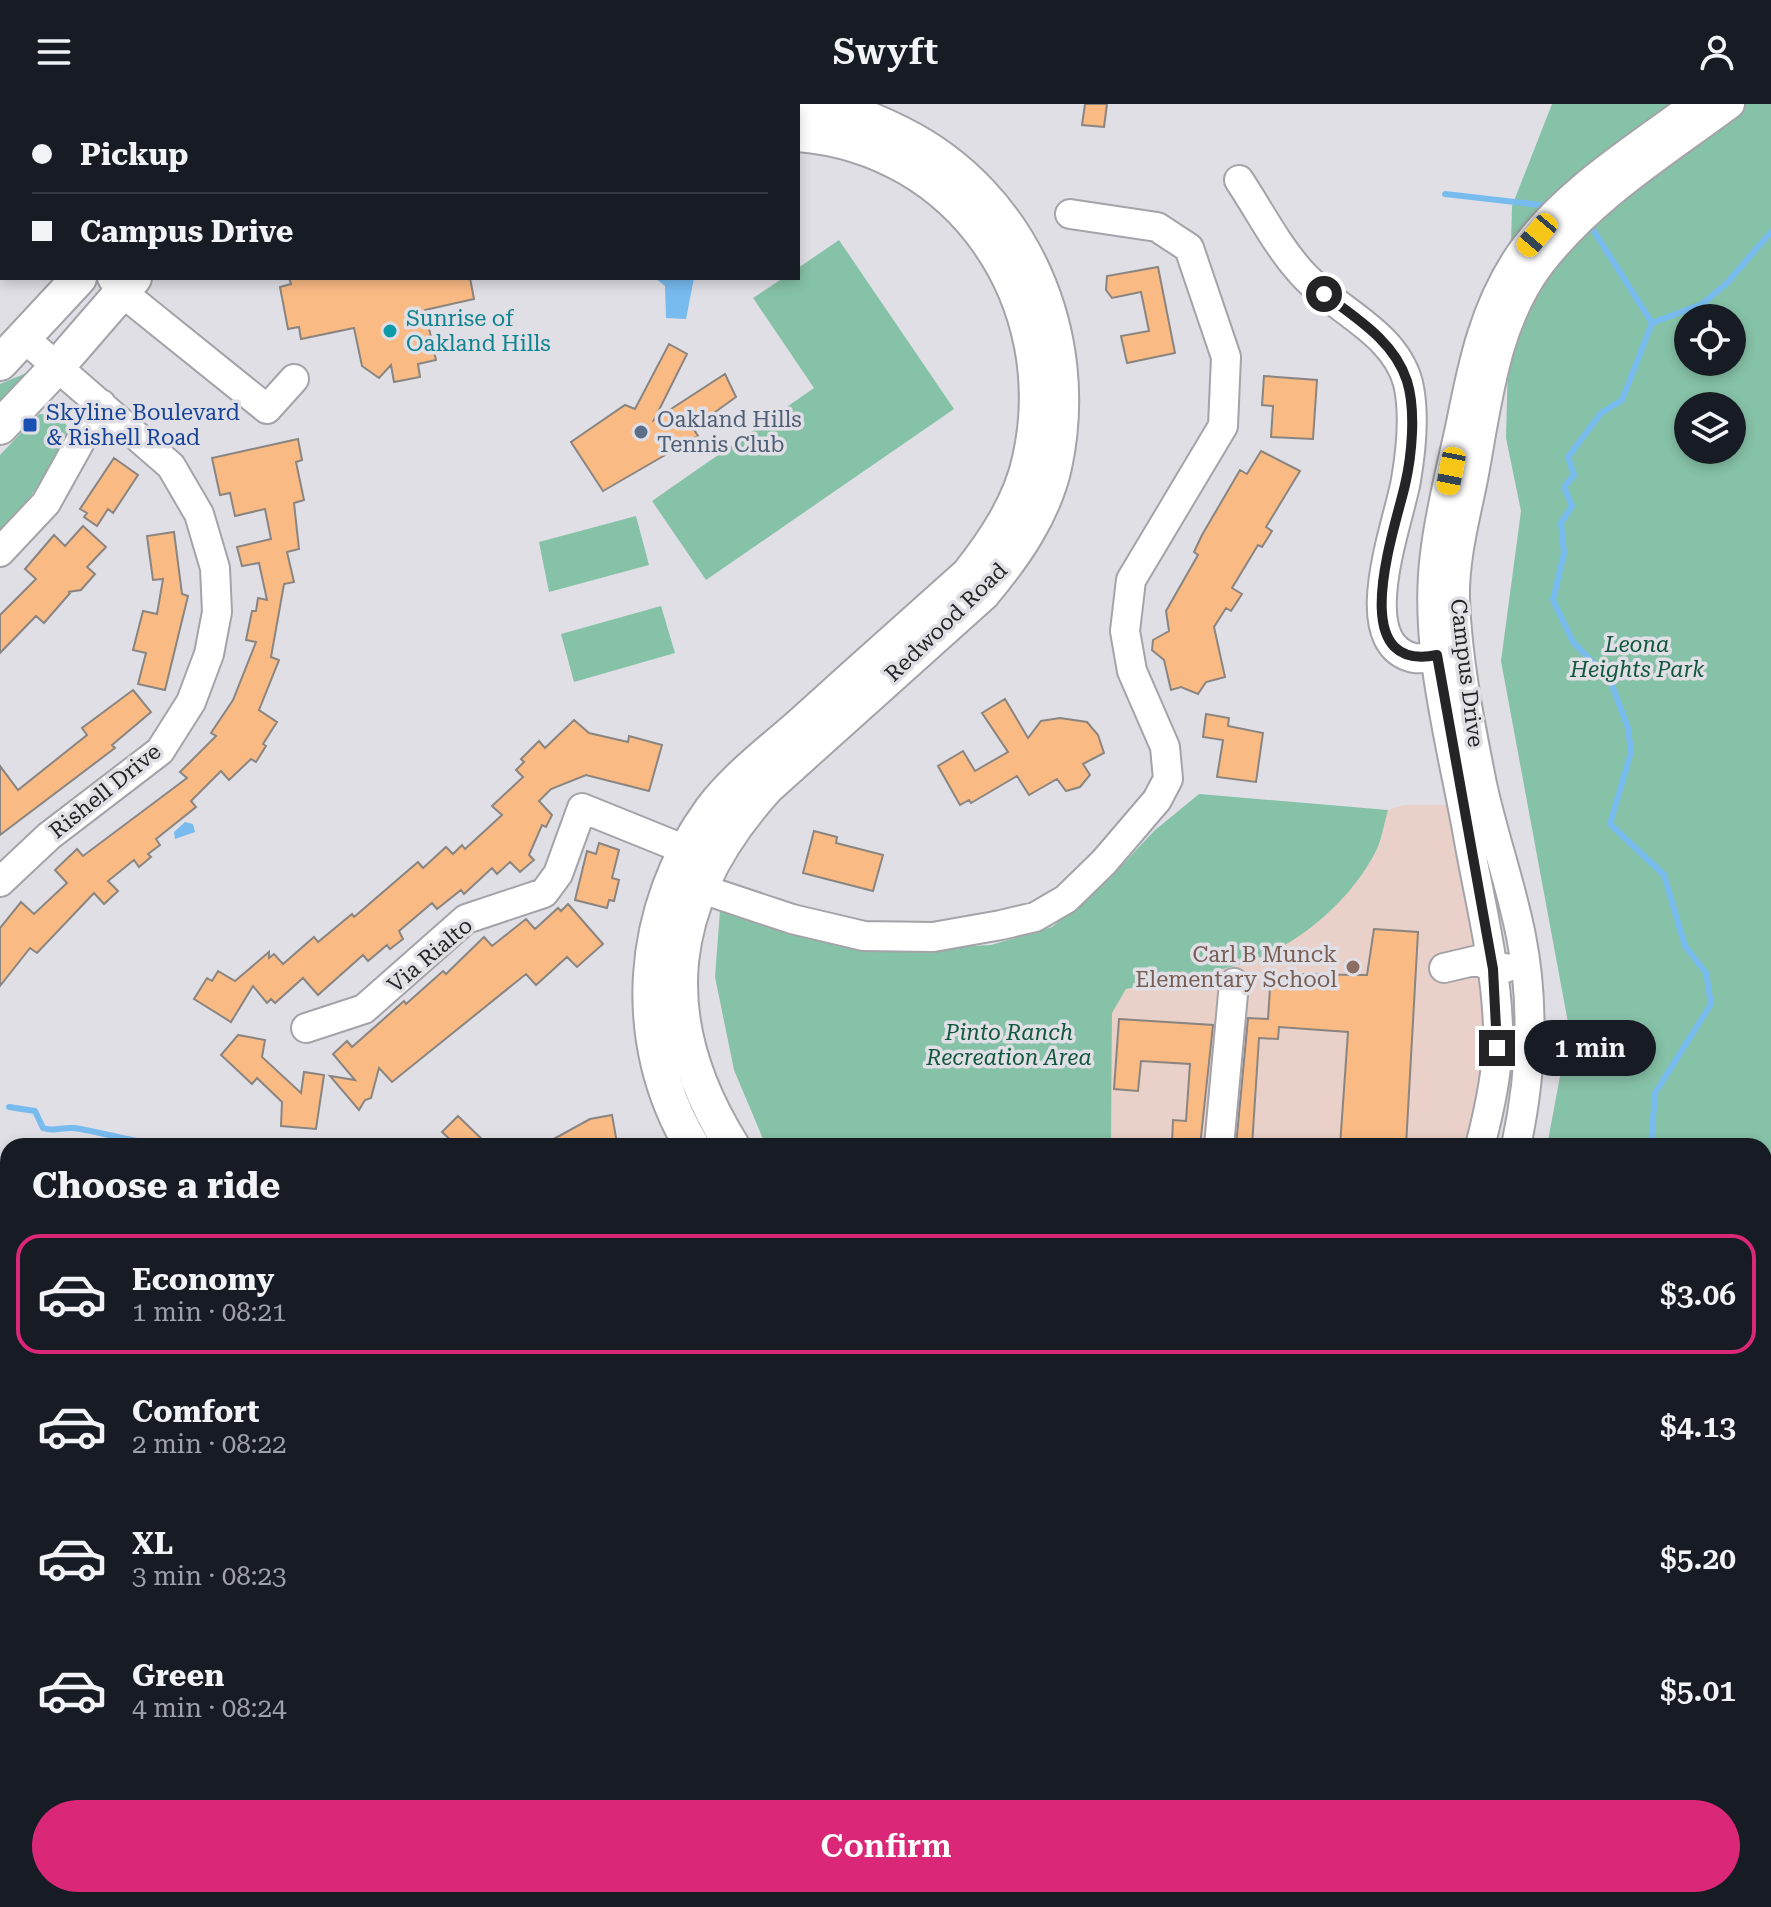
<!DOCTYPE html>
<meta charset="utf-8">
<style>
:root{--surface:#171b24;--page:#242831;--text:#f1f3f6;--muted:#9ea1a6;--line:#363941;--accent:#db2777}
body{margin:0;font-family:"Roboto Serif",serif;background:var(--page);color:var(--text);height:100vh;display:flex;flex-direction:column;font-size:30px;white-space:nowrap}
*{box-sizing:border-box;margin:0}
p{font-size:26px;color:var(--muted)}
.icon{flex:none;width:44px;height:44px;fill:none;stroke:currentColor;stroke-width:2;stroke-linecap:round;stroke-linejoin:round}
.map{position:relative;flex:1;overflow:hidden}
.details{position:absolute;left:0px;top:1034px;width:1772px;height:770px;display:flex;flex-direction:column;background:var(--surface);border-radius:24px 24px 0 0;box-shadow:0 4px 12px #0003}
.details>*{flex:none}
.top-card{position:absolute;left:0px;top:0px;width:800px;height:176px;box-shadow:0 4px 12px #0003;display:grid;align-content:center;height:176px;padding:0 32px;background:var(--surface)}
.tools{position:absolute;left:1674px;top:200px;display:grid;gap:16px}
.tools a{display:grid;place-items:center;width:72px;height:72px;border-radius:50%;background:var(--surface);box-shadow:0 4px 12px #0003;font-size:40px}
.end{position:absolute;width:36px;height:36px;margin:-18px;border:10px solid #242426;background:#fff;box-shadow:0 0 0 4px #fff}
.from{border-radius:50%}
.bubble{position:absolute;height:56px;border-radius:28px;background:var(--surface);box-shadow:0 4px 12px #0003;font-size:26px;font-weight:600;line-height:56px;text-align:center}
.car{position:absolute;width:24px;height:48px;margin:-24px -12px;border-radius:10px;box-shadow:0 0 6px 2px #0007;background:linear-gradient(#f5c518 24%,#345 0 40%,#f5c518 0 76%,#345 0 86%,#f5c518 0)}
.top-card b{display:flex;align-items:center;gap:28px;height:76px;font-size:30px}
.top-card b+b{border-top:2px solid var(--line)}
.top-card i{width:20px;height:20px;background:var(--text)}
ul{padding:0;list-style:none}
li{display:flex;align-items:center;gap:24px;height:120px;margin:0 16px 12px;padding:0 16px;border:4px solid transparent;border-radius:24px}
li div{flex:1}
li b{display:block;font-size:30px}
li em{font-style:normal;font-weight:600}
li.selected{border-color:var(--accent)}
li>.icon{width:72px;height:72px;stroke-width:1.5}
h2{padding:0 32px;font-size:36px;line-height:96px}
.button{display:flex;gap:16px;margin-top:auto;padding:16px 32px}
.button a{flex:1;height:92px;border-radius:48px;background:var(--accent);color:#fff;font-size:32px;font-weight:600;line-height:92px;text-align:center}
header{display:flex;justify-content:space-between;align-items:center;height:104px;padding:0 32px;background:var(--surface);font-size:36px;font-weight:600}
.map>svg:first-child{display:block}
</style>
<header><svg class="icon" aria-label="menu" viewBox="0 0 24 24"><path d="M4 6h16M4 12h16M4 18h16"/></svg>Swyft<svg class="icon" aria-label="person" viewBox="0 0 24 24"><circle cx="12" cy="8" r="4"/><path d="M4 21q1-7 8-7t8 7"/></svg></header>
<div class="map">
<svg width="1771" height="1803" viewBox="0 0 1771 1803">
<rect width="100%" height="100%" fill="#e0dfe6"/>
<path fill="#d8d5e4" d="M737,1796H864L867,1803H737Z"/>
<path fill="#e9d0c8" d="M1404,701H1448L1458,737L1492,945L1479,1042H1111L1112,909L1126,885L1269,850L1297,833L1327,810L1353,781L1376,746L1388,706Z"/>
<path fill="#86c2a7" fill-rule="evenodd" d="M1552,0H1771V1631L1764,1604V1042H1547L1569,924L1501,557L1521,407L1506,334L1512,102ZM1688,214H1732V258H1688ZM1688,302H1732V346H1688Z
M839,136L954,305L706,476L652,397L814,284L753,194L783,174H798V164Z
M36,265L0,300V280Z
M39,310L58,311L68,323L65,345L0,434V351Z
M636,412L649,461L549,488L539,438Z
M661,502L675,549L574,578L561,530Z
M1199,690L1388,706C1384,719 1382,735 1376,747C1355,789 1312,829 1270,849C1236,866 1165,877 1126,885L1112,909L1111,1042H766L734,966L715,873L720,806L864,847L991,841L1052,823L1110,774L1154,727Z
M1771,1732V1797L1764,1766V1737Z"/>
<path fill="#78bbef" d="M694,174L686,215L666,214L665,182L655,174Z
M185,718L193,720L195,728L175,735L174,728Z"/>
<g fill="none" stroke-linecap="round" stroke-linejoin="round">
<path stroke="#78bbef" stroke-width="6" d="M1445,90L1549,102
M1592,124L1652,219
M9,1003L35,1007L43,1024C55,1028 61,1023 74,1024C107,1029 135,1039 168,1042
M1651,1042L1655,989L1711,900L1706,869L1685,842L1664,771L1610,720L1631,648L1628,624L1610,576L1573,538L1553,496L1564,449L1561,419L1572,402L1564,383L1574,371L1568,353L1601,309L1622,296L1652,219L1702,200L1726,180L1771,128
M1764,1167L1771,1178"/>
</g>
<path fill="#faba84" stroke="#8a8580" stroke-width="2" d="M1085,0H1107L1104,23L1082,21Z
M1158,163L1175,249L1127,259L1121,232L1149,227L1141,188L1112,194L1106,186L1107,172Z
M289,174H470L474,195L425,206L436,256L418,260L420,273L394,278L391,261L379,274L362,262L354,224L301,235L299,223L288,225L280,183L291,180Z
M669,240L687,250L654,316L725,270L736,293L693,324L698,332L603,387L571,338L625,301L635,305Z
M1264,272L1317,276L1313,335L1271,333L1273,302L1262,301Z
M298,335L302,356L296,358L304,396L294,399L299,445L287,448L294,478L284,480L271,553L279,556L259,606L277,618L263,640L266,642L256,658L251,655L229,676L221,667L191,697L196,703L156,735L160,741L148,750L151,753L139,763L134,756L108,777L118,787L104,800L94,789L37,849L30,844L0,882V824L21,798L34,810L67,779L55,766L77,745L83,752L187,674L180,668L216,632L211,629L233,596L256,538L246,536L252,507H256L258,494L267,496L259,459L242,462L237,443L271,435L265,405L235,412L230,389L220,391L212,354Z
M1261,347L1300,367L1266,423L1272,427L1262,443L1258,441L1232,484L1242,490L1231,507L1226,504L1214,523L1225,573L1206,578L1198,590L1181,583L1171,586L1164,556L1152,546L1153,536L1169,527L1166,507L1198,451L1194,448L1202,431L1240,366L1247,370Z
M114,354L138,371L113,409L108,405L97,422L84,413L87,409L80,405Z
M83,422L106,443L87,463L95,470L81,486L68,488H71L44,519L36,512L0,549V511L36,475L25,465L54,431L65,442Z
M174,428L182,490L188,492L165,586L138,580L146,549L133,546L143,507L157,510L163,475L153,476L147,432Z
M133,586L151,608L112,641L115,644L0,731V662L18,686L87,631L82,624Z
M1005,595L1028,634L1041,617L1060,614L1087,618L1098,631L1104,649L1083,660L1090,671L1080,683L1066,687L1057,675L1029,691L1017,672L971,699L969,696L960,701L938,662L963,647L975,667L1008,648L982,609Z
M1206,610L1229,614L1228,622L1263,629L1256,678L1217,673L1223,636L1203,633Z
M574,616L589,629L628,638L629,632L662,641L649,687L586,671L551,685L539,697L552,711L546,723L542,721L529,751L534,756L520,768L510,758L497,770L492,764L464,790L461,786L437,805L432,799L399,827L403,835L390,845L387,841L368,857L363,851L318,891L303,874L275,899L271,895L267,899L253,882L231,918L194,895L207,874L212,877L218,867L235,877L269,848V854L274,850L283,860L314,833L318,838L352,810L354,813L418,758L423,764L446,743L453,750L462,741L465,745L502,711L492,702L523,673L516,666L524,658L521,655L539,637L545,644Z
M814,727L837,733L836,739L883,751L873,787L803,769Z
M599,739L619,746L612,774L619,776L614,797L609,796L607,804L575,796L587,747L596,750Z
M568,800L603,840L577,863L567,853L536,881L526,870L392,978L379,964L371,994L365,996L359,1006L330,972L355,976L333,950L347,937L352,943L404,897L406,900L443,867L446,870L484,833L492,842L526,815L535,825L558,804L561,807Z
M1374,825L1418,828L1406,1042H1340L1348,928L1279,923L1278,935L1259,934L1252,1042H1236L1248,914L1268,915L1270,884H1275L1276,870L1367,871Z
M1119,915L1213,921L1200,1042L1172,1040L1173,1016L1186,1017L1190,960L1141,957L1138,987L1114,985Z
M238,931L265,936L262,953L301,989L304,968L324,971L316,1025L281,1022L282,998L257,974L252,980L221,951Z
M612,1011L617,1039L615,1042H541L590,1015Z
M458,1012L489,1042H457L442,1028Z"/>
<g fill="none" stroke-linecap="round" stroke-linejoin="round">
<g stroke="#a4a3a9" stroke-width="32">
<path id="minor" d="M440,2L441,0
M696,2L697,0
M1239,76C1259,106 1276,140 1300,167C1332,205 1394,226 1408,279C1415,309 1411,347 1406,376C1400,415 1350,540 1414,554C1426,556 1443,549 1455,547
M112,174L123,189L267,305L294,275
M0,448L46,399L101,300
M0,778L49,732L160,647L191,598L209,550L217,508L215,464L199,410L171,362L24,234
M699,784L792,815L864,832L933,833L1001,821L1035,813L1066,795L1104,758L1157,696L1168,675L1165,643L1132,567L1125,527L1131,476L1223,322L1226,253L1189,144L1157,123L1070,110
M1444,864L1478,856L1493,865L1505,864
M306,924L364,905L466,815L544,789L558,770L582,704L686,746
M1219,1042L1234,879
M1480,1042C1490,1004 1499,963 1498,923C1496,859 1479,794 1468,731C1452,641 1423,542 1435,450C1440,406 1452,362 1461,319C1473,258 1485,201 1521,149C1565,87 1635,45 1695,0
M1516,1042C1531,973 1535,903 1521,832C1511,781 1493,731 1482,680C1470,620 1457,556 1455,495C1454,455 1465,415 1473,375C1487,302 1494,220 1541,159C1592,93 1664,49 1730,0
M0,1782L8,1779
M78,1796L81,1803
M422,1796L429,1803
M1214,1796L1231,1803
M1262,1803L1280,1796
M1513,1803L1514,1796"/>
</g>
<g stroke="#a4a3a9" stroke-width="38">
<path id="major" d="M59,0L66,2
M205,2L206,0
M273,2L343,0
M0,259L79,174
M0,323L57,263L134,174
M692,1042C629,936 639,804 712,705C737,672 774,645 805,617C859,568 913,520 968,471C995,437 1021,398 1030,355C1065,198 962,43 798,30
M732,1042C651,912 666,795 767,683L983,489C1014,452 1043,411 1054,363C1083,231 1023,91 901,30C871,15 842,3 809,0
M1432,1803L1435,1796
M1468,1803L1470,1796"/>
</g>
<use href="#minor" stroke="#fff" stroke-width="28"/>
<use href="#major" stroke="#fff" stroke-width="34"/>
</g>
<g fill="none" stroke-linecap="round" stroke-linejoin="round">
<path stroke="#242426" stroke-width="10" d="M1324,190C1356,214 1394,237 1407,277C1416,306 1412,351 1405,381C1395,425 1343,570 1437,551L1493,865L1497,944"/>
</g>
<circle fill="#0f9aa8" stroke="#e0dfe6" stroke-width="3" cx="390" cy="227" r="8"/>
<rect fill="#1a4fb4" stroke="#e0dfe6" stroke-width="3" x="22" y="313" width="16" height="16" rx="4"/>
<circle fill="#5c6f8a" stroke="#e0dfe6" stroke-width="3" cx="641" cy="328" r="8"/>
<circle fill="#8d6e63" stroke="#e0dfe6" stroke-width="3" cx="1353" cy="863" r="8"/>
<g text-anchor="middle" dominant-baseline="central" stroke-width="7" stroke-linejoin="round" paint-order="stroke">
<g font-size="22" fill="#0d838f" stroke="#e0dfe6" text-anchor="start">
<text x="406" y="214">Sunrise of<tspan x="406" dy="25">Oakland Hills</tspan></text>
</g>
<g font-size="22" fill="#164399" stroke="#e0dfe6" text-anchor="start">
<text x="46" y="308">Skyline Boulevard<tspan x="46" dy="25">&amp; Rishell Road</tspan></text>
</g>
<g font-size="22" fill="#4e5e75" stroke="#e0dfe6" text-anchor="start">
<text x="657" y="315">Oakland Hills<tspan x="657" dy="25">Tennis Club</tspan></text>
</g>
<g font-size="22" fill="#242426" stroke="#e0dfe6">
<text transform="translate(946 518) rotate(-44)">Redwood Road</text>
<text transform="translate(1467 569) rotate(83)">Campus Drive</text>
<text transform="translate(105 687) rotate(-39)">Rishell Drive</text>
<text transform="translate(430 851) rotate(-40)">Via Rialto</text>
</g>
<g font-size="22" font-style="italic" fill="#10573e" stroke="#e0dfe6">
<text x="1637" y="540">Leona<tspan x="1637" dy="25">Heights Park</tspan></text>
<text x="1009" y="928">Pinto Ranch<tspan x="1009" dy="25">Recreation Area</tspan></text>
</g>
<g font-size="22" fill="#785e54" stroke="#e0dfe6" text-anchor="end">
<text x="1337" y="850">Carl B Munck<tspan x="1337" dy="25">Elementary School</tspan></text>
</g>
</g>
</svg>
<div class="tools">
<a><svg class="icon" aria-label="locate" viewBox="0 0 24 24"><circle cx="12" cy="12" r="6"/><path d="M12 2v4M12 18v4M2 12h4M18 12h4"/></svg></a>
<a><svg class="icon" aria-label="layers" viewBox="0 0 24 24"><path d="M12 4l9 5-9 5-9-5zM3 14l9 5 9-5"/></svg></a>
</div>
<i class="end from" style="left:1324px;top:190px"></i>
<i class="end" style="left:1497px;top:944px"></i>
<div class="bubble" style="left:1524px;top:916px;width:132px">1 min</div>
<i class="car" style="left:1537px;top:131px;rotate:220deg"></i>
<i class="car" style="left:1451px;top:367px;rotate:191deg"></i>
<div class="top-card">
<b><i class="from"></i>Pickup</b>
<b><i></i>Campus Drive</b>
</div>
<section class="details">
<h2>Choose a ride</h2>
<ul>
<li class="selected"><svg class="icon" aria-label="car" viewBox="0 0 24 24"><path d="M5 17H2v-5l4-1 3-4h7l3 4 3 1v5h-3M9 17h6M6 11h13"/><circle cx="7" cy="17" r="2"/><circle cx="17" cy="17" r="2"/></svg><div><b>Economy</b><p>1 min · 08:21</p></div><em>$3.06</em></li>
<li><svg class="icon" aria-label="car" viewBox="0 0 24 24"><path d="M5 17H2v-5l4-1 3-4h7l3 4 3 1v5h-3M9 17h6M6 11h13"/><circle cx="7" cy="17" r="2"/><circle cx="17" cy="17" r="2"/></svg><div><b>Comfort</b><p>2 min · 08:22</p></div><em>$4.13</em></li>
<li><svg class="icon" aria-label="car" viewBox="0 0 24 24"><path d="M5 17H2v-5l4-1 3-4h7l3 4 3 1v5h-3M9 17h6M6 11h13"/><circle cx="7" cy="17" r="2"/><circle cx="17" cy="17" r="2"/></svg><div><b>XL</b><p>3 min · 08:23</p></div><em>$5.20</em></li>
<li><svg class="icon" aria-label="car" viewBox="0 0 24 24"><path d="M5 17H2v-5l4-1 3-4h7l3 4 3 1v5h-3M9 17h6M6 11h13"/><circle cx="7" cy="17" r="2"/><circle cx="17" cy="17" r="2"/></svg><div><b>Green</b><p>4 min · 08:24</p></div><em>$5.01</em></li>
</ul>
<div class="button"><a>Confirm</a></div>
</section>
</div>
